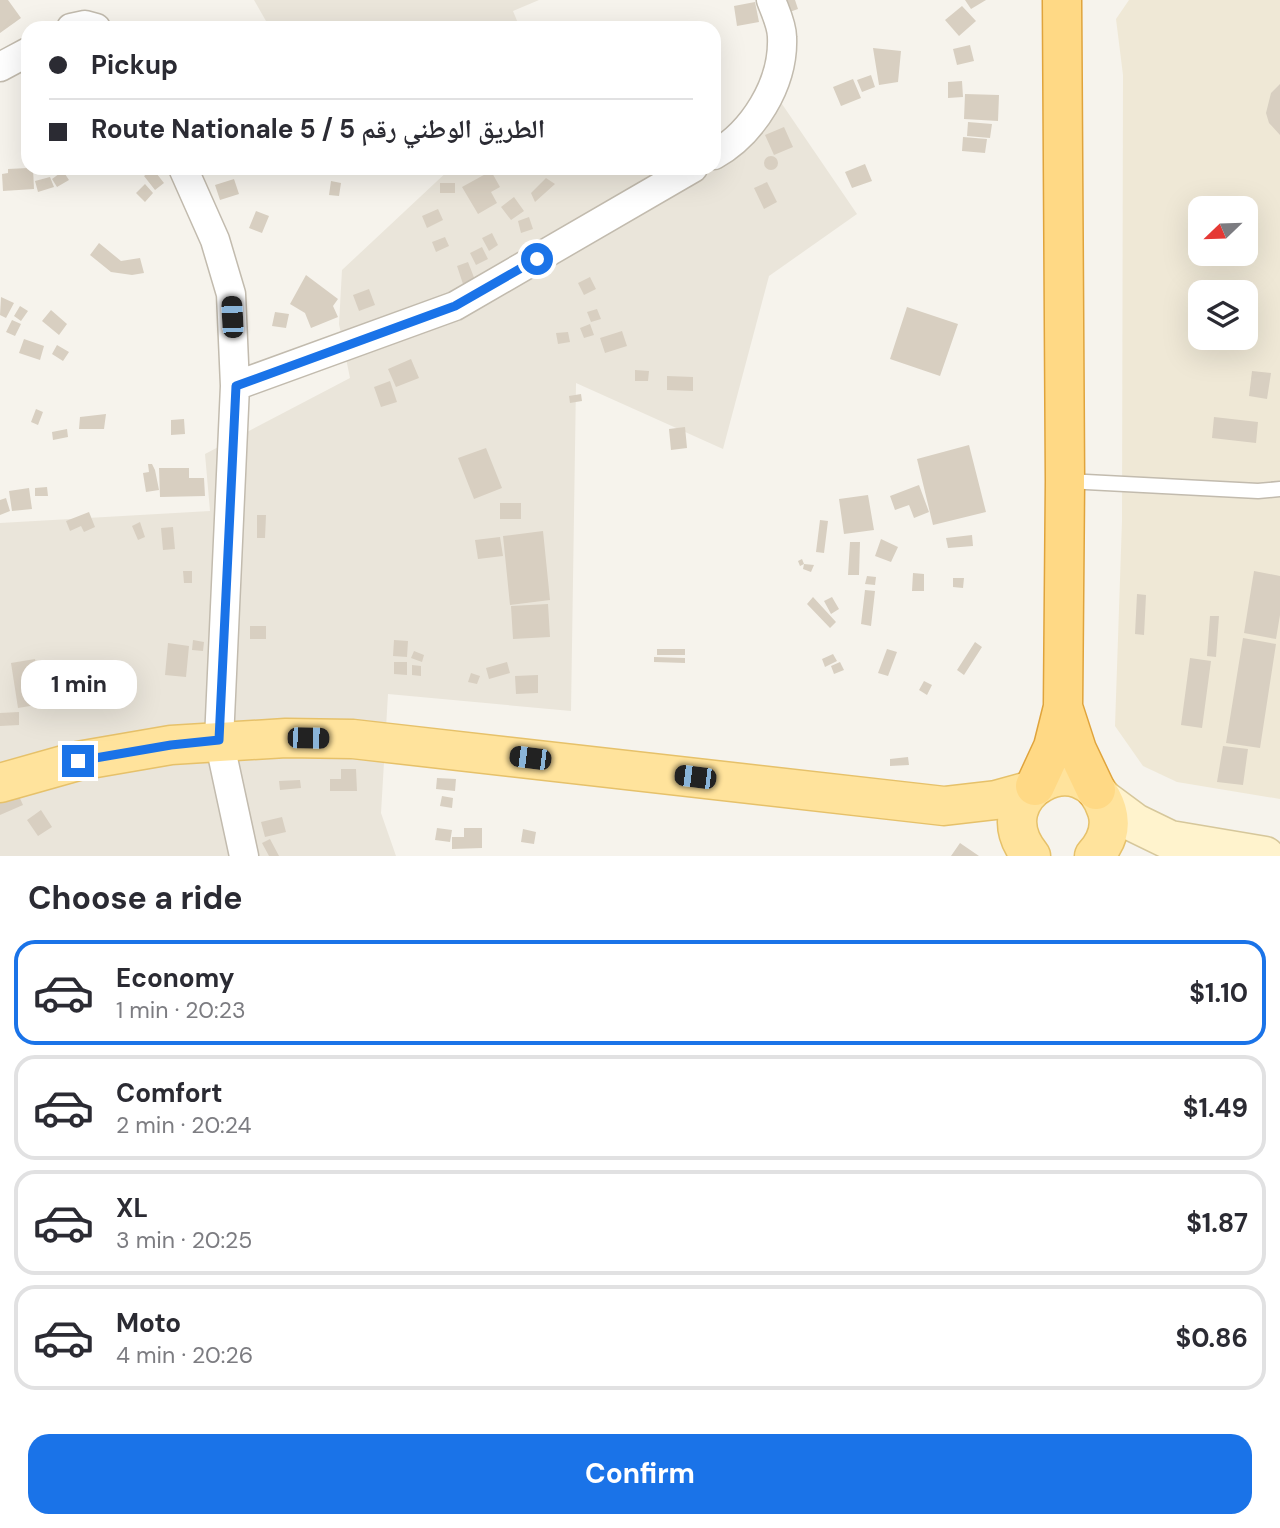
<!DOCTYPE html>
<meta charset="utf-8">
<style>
:root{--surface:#fff;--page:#f7f7f7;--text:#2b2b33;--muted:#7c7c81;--line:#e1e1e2;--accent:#1a73e8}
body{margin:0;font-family:"DM Sans","Noto Naskh Arabic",sans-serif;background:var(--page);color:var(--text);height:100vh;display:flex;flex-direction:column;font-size:26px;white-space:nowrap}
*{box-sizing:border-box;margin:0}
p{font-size:23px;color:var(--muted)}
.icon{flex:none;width:38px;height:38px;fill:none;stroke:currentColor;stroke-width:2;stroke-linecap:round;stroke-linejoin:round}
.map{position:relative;height:856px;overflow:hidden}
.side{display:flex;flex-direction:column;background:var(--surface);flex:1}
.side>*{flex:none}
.banner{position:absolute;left:21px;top:21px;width:700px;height:154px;border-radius:21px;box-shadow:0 7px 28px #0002;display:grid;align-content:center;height:154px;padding:0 28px;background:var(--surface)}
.needle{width:46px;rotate:247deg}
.buttons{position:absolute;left:1188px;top:196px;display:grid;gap:14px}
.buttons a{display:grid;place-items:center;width:70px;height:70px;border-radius:14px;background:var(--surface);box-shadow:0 7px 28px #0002;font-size:35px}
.end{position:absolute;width:32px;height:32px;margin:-16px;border:9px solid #1a73e8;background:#fff;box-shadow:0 0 0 4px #fff}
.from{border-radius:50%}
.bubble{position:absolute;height:49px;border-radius:21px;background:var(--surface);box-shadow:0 7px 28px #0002;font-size:23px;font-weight:700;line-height:49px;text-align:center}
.car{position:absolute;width:21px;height:42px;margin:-21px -10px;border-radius:9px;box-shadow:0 0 5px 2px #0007;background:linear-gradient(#222 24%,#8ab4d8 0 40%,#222 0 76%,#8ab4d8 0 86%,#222 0)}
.banner b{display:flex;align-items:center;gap:24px;height:66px;font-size:26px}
.banner b+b{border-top:2px solid var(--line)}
.banner i{width:18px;height:18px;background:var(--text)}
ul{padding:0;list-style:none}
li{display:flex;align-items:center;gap:21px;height:105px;margin:0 14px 10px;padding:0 14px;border:4px solid var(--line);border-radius:21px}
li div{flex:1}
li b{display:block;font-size:26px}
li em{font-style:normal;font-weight:700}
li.current{border-color:var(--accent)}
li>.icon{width:63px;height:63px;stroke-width:1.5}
h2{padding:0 28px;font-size:32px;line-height:84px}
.primary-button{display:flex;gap:14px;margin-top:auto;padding:14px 28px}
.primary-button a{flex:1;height:80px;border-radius:21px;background:var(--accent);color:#fff;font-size:28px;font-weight:700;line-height:80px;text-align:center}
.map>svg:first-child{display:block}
</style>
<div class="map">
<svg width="1280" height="856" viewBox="0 0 1280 856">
<rect width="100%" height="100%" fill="#f6f3ec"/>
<path fill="#eae5da" d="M254,0H539L513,11L520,28H453L450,21L432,28H270Z
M782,104L857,214L769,276L723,449L576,383L571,711L388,694L381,813L396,856H0V523L210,511L205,454L350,378L339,324L342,270L451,168H630L643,175L657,168H714V139Z"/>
<path fill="#efe8d6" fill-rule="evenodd" d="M1129,0H1280V799L1177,782L1143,766L1115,726L1122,521L1123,75L1116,19ZM1200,208H1246V254H1200ZM1200,292H1246V338H1200Z"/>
<path fill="#d8cfc1" d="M0,0H8L21,18L0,33Z
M784,0H795L798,9L784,14Z
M965,0H986L971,9Z
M755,2L759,22L737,26L734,6Z
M962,6L976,21L959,36L945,20Z
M970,45L974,61L957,65L953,49Z
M873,48L901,51L898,82L879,85Z
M871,75L875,87L862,92L857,80Z
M853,79L861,98L841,106L833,87Z
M962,81L963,97L948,98V82Z
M1280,84V135L1269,123L1266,113L1271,93Z
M965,94L999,95L998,121L964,119Z
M968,122L992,124L990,138L967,136Z
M784,127L793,147L774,155L765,135Z
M963,137L987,139L985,153L962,151Z
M764 163a7 7 0 1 1 14 0a7 7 0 1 1-14 0Z
M865,164L872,181L852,188L845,172Z
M28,168H33L34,189L3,191L2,174L8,173V169Z
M153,169L164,183L155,190L144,176Z
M63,171L69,180L57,187L52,179Z
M491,171L500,187L491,192L497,203L478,214L462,187Z
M50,177L54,187L38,192L35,181Z
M546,178L555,184L535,202L531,193Z
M234,179L239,194L220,200L215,185Z
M331,181L341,183L339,196L329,195Z
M767,182L777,202L764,209L754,188Z
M440,183H455V193H440Z
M145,184L153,193L145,202L136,193Z
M514,197L524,211L511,220L501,207Z
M438,209L443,220L427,228L422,216Z
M256,211L269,216L262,233L249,228Z
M529,217L533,229L521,233L518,221Z
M492,233L498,245L489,251L482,238Z
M445,237L449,246L436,252L432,242Z
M99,243L121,261L140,258L144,273L132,275L111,272L90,255Z
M482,247L488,259L476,265L470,253Z
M468,262L475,280L463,284L457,266Z
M306,275L338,299L333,306L338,317L311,328L305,313L290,304Z
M590,277L596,289L584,295L578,283Z
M369,289L375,305L359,311L353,295Z
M1,297L14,303L6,318L0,315Z
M20,306L28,311L21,321L14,316Z
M907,307L958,324L940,376L890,359Z
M597,309L601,319L591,322L587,312Z
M51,310L67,324L59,335L42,321Z
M275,312L289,314L286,328L272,326Z
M12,320L21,324L15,336L6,332Z
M590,324L594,335L584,338L580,328Z
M622,331L627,346L605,353L600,338Z
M568,332L570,342L558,344L556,333Z
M24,339L44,346L40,360L19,353Z
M57,345L69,352L63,361L52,354Z
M411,359L419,378L396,387L388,369Z
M635,370L649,371L648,381H635Z
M1252,371L1271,373L1267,399L1249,396Z
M667,376L693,377V391L667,390Z
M390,381L397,402L381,407L374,387Z
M581,394L582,401L570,403L569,396Z
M36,409L43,412L38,425L31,422Z
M106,414L104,429H79L80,417Z
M1214,417L1258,422L1256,443L1212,438Z
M184,419L185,434L171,435V420Z
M685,427L687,448L671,450L669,429Z
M67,429L68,437L53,440L52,432Z
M969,445L986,512L933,525L917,459Z
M486,448L502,488L474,499L458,458Z
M148,464H152L155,470L159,490L146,492L143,473L149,472Z
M159,468H189V478H204L205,496L160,497Z
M919,485L929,512L914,518L909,505L895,510L890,496Z
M47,487L48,496H35V488Z
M29,488L32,509L12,511L9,491Z
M868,495L874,530L844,534L839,499Z
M6,498L10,511L0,515V500Z
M500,503H521V519H500Z
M89,512L95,527L84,532L81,526L70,531L66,521Z
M257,515H266L265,538H257Z
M820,520L828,521L824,553L816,552Z
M140,522L145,537L138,540L132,526Z
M173,527L175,549L163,550L161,528Z
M543,531L550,600L510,605L503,536Z
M972,535L973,546L948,548L946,538Z
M500,537L503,556L478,559L475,540Z
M881,539L898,547L891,562L875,556Z
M850,542H860L859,575H848Z
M802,559L804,564L814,565L811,572L803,569L804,564L800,566L798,561Z
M183,571H192V583H184Z
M1254,571L1280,576V615L1276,639L1244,633Z
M913,573L924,574V591H912Z
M867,576L876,577L875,585L865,584Z
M953,578H964L963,588L953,587Z
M865,590L875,591L871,626L861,624Z
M1137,594L1146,595L1144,635L1135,634Z
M813,597L836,622L830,628L807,604Z
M832,597L839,609L831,614L824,601Z
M548,604L550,637L513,639L511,606Z
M1210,616H1219L1216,657L1207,656Z
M250,626H266V639H250Z
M1243,638L1276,644L1260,748L1226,743Z
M193,640L204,642L203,651L192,650Z
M394,640L408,641L407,657L393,656Z
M975,642L982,647L964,675L957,670Z
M168,643L189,646L186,677L165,675Z
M657,649H685V655H657Z
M887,649L897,652L888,676L878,673Z
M414,651L424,655L422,662L411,658Z
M833,654L837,661L825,667L822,659Z
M654,657L685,658V663L654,662Z
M1190,658L1211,661L1202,728L1181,725Z
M35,659L42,704L18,708L11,663Z
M394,662H407V675L394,674Z
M507,662L510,673L489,679L486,668Z
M840,662L844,670L834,674L831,666Z
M412,665L421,666V676L412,675Z
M95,673L99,701L80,704L81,707L74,708V704L49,707L47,691L82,686L81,675Z
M471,673L480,676L477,684L468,682Z
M538,675V693L516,694L515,676Z
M924,681L932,685L927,695L919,690Z
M101,684H133V700L101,701Z
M19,712V725L0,726V713Z
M1223,746L1248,749L1243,785L1217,782Z
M908,757L909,765L890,766V759Z
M341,769H356L357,791H330V779H341Z
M437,778L456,779L455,791L436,789Z
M300,780L301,788L280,790L279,781Z
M18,794L23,805L0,815V802Z
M442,796L453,798L452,808L440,806Z
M41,810L52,827L38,836L27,820Z
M282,817L286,832L265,837L261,822Z
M437,828L452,830L450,842L435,840Z
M464,828H482V848L452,849V837H464Z
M523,829L536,832L534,844L521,842Z
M270,839L279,856H269L262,843Z
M960,843L979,856H951Z"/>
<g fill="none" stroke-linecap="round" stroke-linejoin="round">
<g stroke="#c2bbae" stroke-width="17">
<path id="service" d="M1067,481L1258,491L1280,489"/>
</g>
<g stroke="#c2bbae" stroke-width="31">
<path id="minor" d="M71,28L85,25L96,28
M0,67L28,52
M714,155C753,133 784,84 782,37C782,25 775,11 771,0
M183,168L215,240L231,294L235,386L219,740L244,856
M235,386L455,306L693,168"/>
</g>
<g stroke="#d6c79b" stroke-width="41">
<path id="secondary" d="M1104,800L1135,823L1170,840L1265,856"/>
</g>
<g stroke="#e6c16a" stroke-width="41">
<path id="primary" d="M0,783L78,761L171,745L286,738L353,739L944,806L996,800L1029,791
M1031,856C980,794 1084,738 1107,811C1112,828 1106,843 1094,856"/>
</g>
<g stroke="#e0a43c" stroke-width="41">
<path id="trunk" d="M1063,707L1077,750L1096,790
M1035,786L1053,747L1063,707L1065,481L1062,0"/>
</g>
<use href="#service" stroke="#fff" stroke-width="14"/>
<use href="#minor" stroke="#fff" stroke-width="28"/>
<use href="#secondary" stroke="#fff3cd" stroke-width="38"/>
<use href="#primary" stroke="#ffe39c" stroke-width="38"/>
<use href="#trunk" stroke="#ffd985" stroke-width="38"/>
</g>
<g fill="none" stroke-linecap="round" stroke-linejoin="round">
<path stroke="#1a73e8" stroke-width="9" d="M78,761L171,745L219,740L236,386L455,306L537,259"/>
</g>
</svg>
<div class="buttons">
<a><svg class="needle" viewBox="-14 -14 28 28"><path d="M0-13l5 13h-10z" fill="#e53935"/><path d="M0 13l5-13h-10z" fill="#7c7c81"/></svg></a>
<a><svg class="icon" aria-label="layers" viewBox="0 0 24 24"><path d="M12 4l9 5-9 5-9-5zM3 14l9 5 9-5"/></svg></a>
</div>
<i class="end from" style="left:537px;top:259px"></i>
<i class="end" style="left:78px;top:761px"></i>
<div class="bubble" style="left:21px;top:660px;width:116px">1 min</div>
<i class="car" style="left:232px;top:317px;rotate:357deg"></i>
<i class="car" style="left:308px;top:738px;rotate:91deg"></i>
<i class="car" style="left:530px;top:758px;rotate:277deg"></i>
<i class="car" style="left:695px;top:777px;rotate:277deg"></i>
<div class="banner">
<b><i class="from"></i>Pickup</b>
<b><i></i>Route Nationale 5 / الطريق الوطني رقم 5</b>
</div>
</div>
<section class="side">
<h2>Choose a ride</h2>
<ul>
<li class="current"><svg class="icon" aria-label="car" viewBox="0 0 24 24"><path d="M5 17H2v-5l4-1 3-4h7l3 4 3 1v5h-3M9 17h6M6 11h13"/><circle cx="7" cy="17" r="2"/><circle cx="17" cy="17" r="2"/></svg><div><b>Economy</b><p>1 min · 20:23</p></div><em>$1.10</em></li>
<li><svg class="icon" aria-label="car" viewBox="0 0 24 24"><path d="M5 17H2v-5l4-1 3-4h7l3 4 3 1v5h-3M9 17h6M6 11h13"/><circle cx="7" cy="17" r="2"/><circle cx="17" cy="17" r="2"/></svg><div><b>Comfort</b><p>2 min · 20:24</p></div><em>$1.49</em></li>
<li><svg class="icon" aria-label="car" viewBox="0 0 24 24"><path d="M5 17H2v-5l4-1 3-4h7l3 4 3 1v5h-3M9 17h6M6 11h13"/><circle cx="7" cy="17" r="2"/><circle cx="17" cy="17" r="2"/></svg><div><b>XL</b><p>3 min · 20:25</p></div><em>$1.87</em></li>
<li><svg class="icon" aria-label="car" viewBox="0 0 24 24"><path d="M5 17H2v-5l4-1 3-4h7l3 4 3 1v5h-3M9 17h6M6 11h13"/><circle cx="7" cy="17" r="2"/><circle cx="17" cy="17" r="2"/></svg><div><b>Moto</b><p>4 min · 20:26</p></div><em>$0.86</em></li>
</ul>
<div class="primary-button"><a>Confirm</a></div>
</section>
